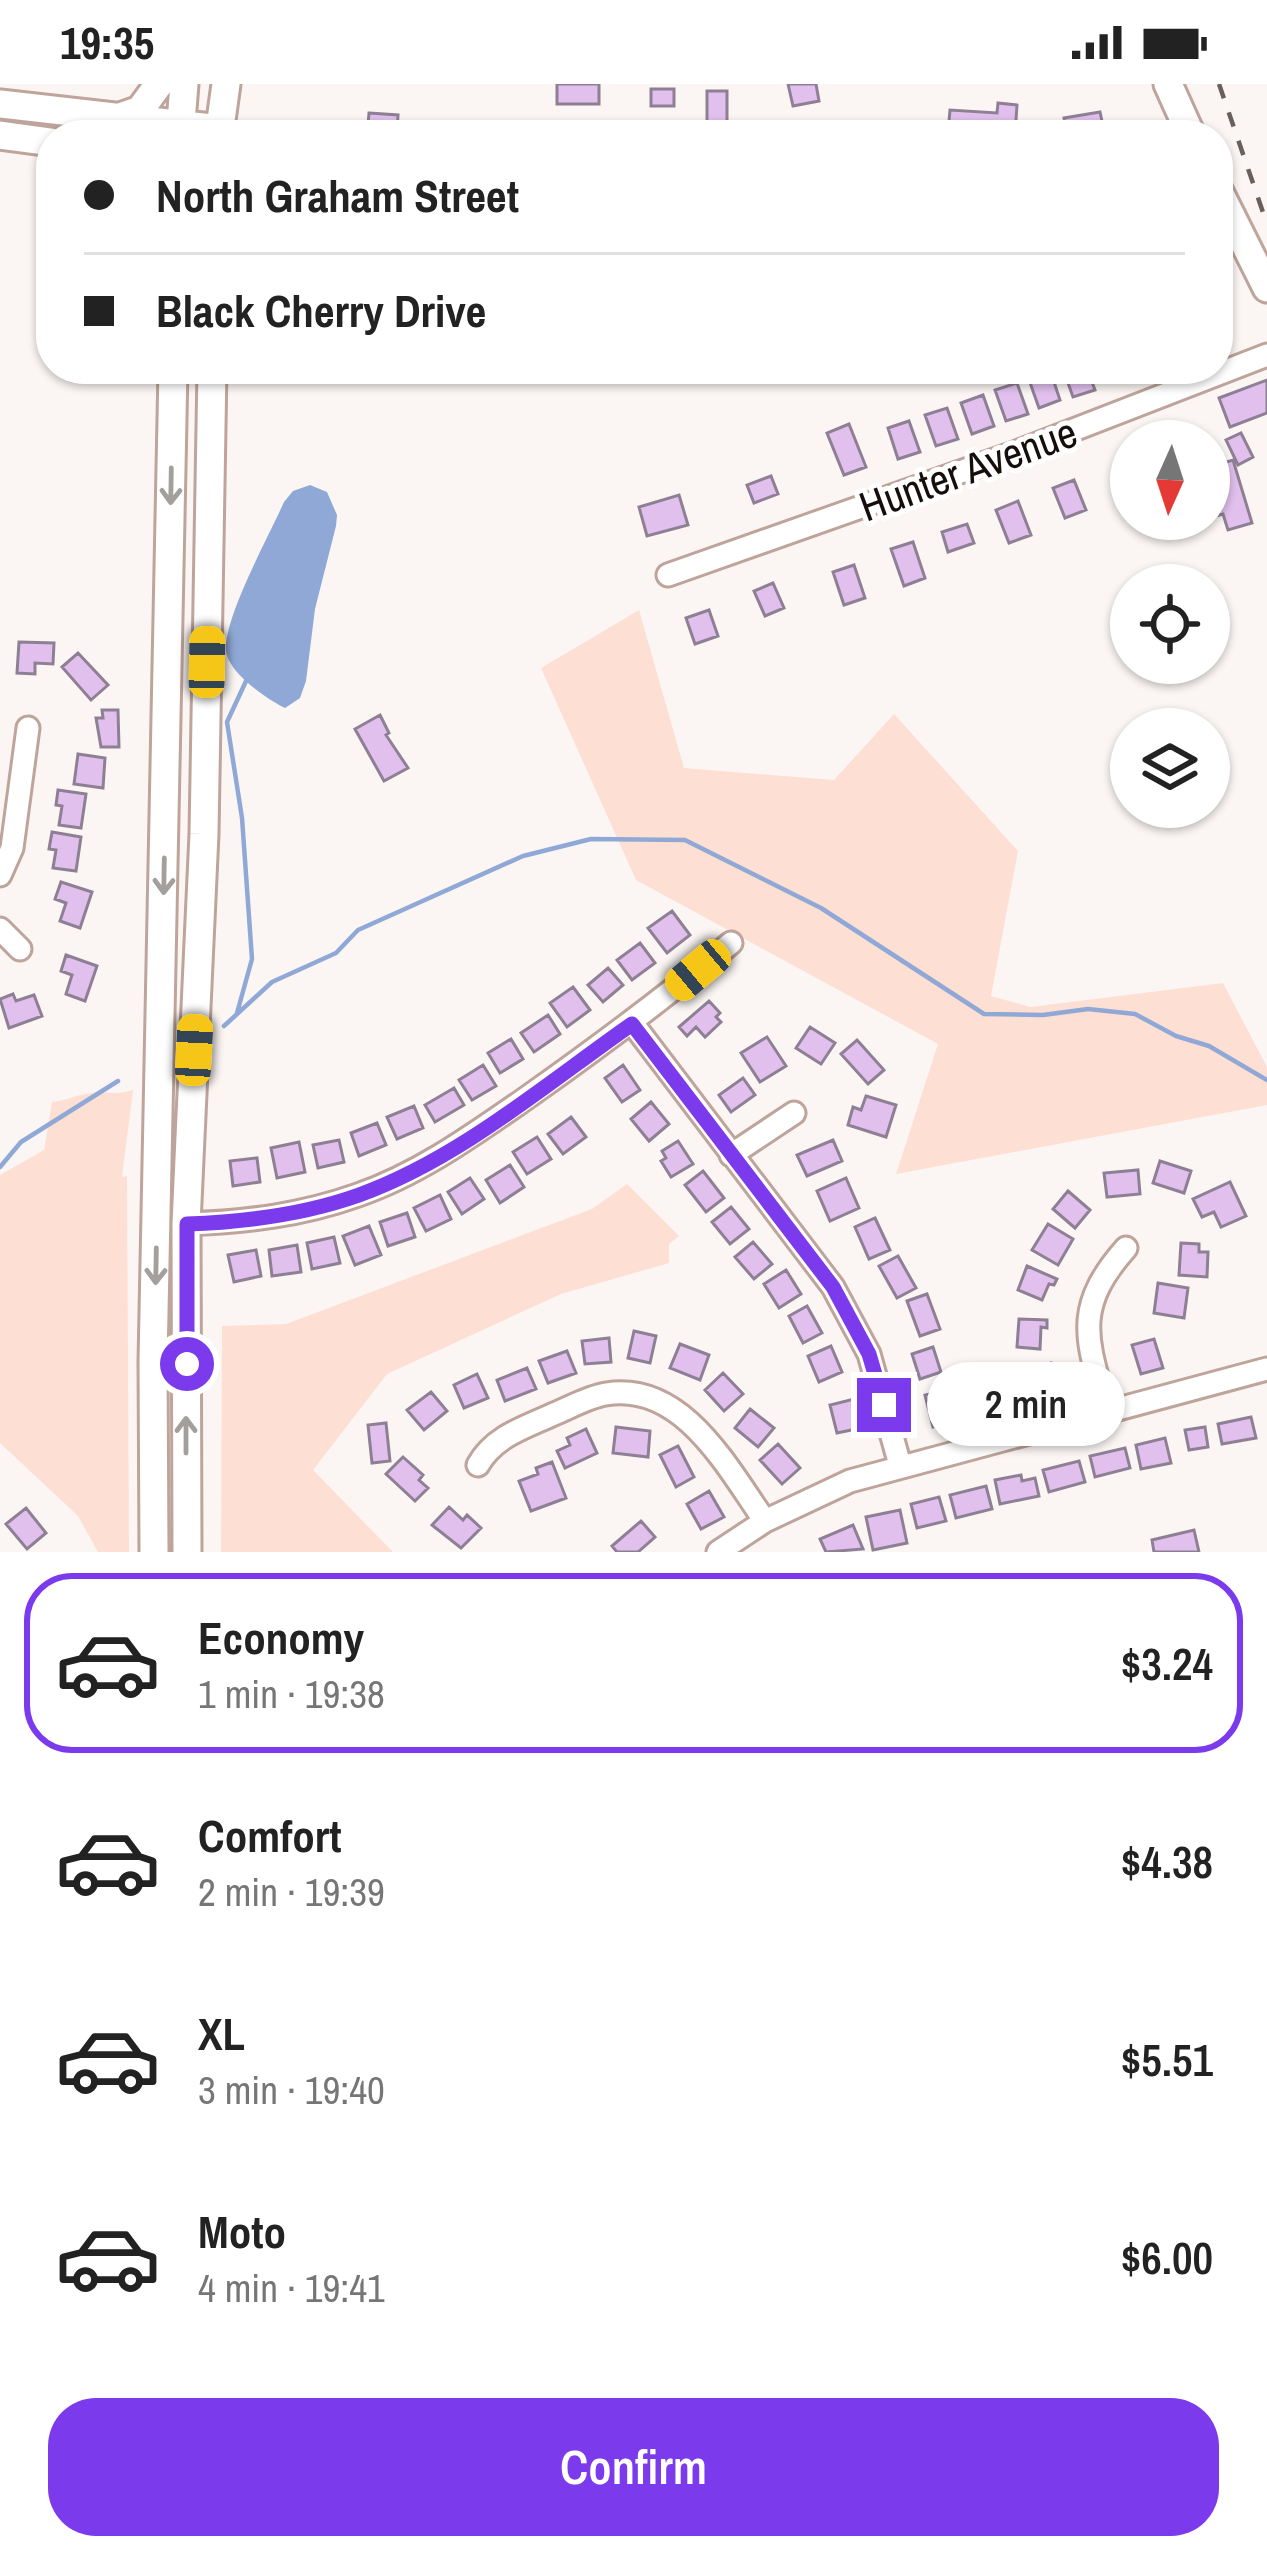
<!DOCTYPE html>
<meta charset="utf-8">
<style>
:root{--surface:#fff;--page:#f6f6f6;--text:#222;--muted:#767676;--line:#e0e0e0;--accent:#7c3aed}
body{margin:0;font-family:"Archivo Narrow",sans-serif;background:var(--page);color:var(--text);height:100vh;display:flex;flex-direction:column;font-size:45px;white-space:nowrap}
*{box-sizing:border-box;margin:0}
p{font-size:39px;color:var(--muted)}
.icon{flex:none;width:66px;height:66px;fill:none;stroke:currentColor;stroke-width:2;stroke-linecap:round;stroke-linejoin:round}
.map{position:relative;height:1468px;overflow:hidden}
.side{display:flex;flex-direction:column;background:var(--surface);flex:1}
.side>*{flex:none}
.banner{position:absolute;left:36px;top:36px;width:1197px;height:264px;border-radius:48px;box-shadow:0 3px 9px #0004;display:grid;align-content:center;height:264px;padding:0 48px;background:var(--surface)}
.needle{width:78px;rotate:183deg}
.tools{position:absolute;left:1110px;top:336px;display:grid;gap:24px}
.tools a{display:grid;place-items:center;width:120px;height:120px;border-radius:50%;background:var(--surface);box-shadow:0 3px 9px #0004;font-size:60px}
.end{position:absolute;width:54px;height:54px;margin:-27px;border:15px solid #7c3aed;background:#fff;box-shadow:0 0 0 6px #fff}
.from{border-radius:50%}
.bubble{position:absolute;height:84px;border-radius:42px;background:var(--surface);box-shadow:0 3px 9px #0004;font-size:39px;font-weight:600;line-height:84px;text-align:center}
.car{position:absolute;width:36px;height:72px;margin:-36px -18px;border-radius:15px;box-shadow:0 0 9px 3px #0007;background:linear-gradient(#f5c518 24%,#345 0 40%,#f5c518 0 76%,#345 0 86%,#f5c518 0)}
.banner b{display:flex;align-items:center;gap:42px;height:114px;font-size:45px}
.banner b+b{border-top:3px solid var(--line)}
.banner i{width:30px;height:30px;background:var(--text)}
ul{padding:21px 0 0;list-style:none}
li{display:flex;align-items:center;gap:36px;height:180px;margin:0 24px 18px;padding:0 24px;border:6px solid transparent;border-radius:48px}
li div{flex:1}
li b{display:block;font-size:45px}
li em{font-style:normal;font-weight:600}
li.active{border-color:var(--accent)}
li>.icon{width:108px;height:108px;stroke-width:1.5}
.button{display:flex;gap:24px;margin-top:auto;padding:24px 48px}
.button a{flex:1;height:138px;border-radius:48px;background:var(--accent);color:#fff;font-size:48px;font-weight:600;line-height:138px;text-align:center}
.status{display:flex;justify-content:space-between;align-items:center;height:84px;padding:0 60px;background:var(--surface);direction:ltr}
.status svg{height:33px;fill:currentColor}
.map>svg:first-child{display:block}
</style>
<div class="status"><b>19:35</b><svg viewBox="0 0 49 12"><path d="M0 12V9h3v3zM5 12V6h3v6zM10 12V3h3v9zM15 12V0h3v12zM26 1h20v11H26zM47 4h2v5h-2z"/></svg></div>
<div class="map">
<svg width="1267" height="1468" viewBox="0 0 1267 1468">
<rect width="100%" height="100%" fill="#fbf6f4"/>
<path fill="#fedfd3" d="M639,526L684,684L834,696L894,630L1018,767L991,912L1030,923L1223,899L1267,983V1021L896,1090L938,960L636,796L541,584Z
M133,1006L122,1093L127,1092L129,1468H98L78,1432L0,1359V1091L44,1066L52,1018C66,1017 78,1010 92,1009C108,1008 118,1011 133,1006Z
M627,1100L679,1152L669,1160V1179L561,1210L387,1290L313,1386L393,1468H221L222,1242L286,1240L592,1125Z"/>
<path fill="#90a8d6" d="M310,401L327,408L337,431L336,442L315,525L306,597L300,614L285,624C267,615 227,588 226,566C224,533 269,452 284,418L293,407Z"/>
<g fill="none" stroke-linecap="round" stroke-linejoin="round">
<path stroke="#90a8d6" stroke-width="4.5" d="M237,929L252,875L242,734L227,638L247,595
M224,942L272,898L336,869L358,846L523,772L591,755L685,756L821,824L984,930L1043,931L1088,925L1135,930L1176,952L1209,962L1267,996
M0,1083L21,1058L118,997"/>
</g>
<path fill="#e1c0ed" stroke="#8e8094" stroke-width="3" d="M557,0H599V20H557Z
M788,0H816L819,17L793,22Z
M651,5H674V22H651Z
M707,7H727V40H707Z
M998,19L1017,21L1015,51L948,48L950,26L997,29Z
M1100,28L1105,51H1067L1064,34Z
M369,29L398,31L397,51H367Z
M1063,285H1087L1095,306L1073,313Z
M1050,286L1060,316L1039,324L1028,293Z
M1267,296V329L1230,343L1219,314Z
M1017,299L1028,330L1006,337L995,306Z
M983,311L994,342L972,350L961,319Z
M947,324L958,355L936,362L925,331Z
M909,337L920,368L898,375L888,344Z
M849,340L866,383L844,391L827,349Z
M1241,349L1253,373L1238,381L1226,356Z
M1233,376L1252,439L1228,446L1223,430L1209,434V383Z
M771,392L778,410L754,419L747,401Z
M1074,396L1086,426L1065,434L1053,404Z
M679,411L688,441L647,452L639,423Z
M1018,417L1031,451L1009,459L996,426Z
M967,440L974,459L948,468L942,448Z
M913,458L925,494L904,502L891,465Z
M854,481L865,514L844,521L833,488Z
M773,499L784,524L765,532L754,507Z
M709,526L718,552L695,560L686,534Z
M19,558L54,559L53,580L35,579V590L17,589Z
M78,569L108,601L91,616L62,583Z
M102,626H118L119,663H101L96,634H103Z
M380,631L389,649L386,651L408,684L384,697L355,645Z
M78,670L105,674L103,704L74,700Z
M58,706L86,710L81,744L59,741L62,722L56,721Z
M52,748L81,753L76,787L53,784L56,766L49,765Z
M61,798L92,808L80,844L60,837L66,819L55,815Z
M672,827L690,851L667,869L648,844Z
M640,859L655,879L632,896L617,876Z
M66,871L97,882L85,917L66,910L72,891L61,887Z
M608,884L623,901L603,918L588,901Z
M573,903L590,926L567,943L550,919Z
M13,910L16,917L34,911L42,932L9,944L0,915Z
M709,917L720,929L716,933L721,938L705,953L696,943L687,952L679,943Z
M548,931L560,950L534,968L521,949Z
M810,943L835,959L821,980L796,964Z
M767,953L786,982L760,998L741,969Z
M511,955L523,975L500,989L488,969Z
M857,956L884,986L868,1000L841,970Z
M483,981L496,1002L472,1016L459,996Z
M623,981L640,1006L622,1018L605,994Z
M743,994L755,1011L731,1028L719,1011Z
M454,1004L464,1021L435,1038L425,1021Z
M866,1012L896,1021L886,1053L848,1041L853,1023L861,1026Z
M651,1018L669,1040L649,1057L631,1035Z
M414,1022L423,1044L397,1055L387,1033Z
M571,1033L586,1053L563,1070L548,1050Z
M377,1039L386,1061L359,1072L351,1049Z
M537,1053L551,1075L527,1090L513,1068Z
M339,1056L344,1078L318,1084L313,1061Z
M833,1056L842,1077L807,1092L797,1071Z
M678,1057L693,1080L671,1093L661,1077L666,1074L662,1067Z
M299,1058L305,1088L277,1094L271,1064Z
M257,1074L260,1098L233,1102L230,1077Z
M1160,1077L1191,1087L1184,1109L1153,1099Z
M510,1081L524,1103L500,1119L486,1096Z
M1138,1086L1140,1110L1107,1113L1104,1089Z
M703,1087L724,1114L706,1128L685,1101Z
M470,1094L484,1115L462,1130L448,1108Z
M846,1094L859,1124L830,1137L817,1107Z
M1230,1098L1246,1132L1221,1143L1214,1128L1202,1133L1193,1115Z
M1068,1107L1090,1126L1075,1144L1053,1125Z
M440,1111L451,1135L426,1147L414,1124Z
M731,1123L749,1145L730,1160L712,1138Z
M407,1129L415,1153L388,1162L380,1138Z
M875,1134L890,1166L869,1175L855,1143Z
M1048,1140L1073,1155L1058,1181L1032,1166Z
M369,1142L381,1171L355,1181L343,1152Z
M334,1153L340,1179L312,1185L307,1159Z
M753,1158L772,1180L754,1195L735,1173Z
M1181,1159L1199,1160V1168H1208L1207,1193L1179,1191Z
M297,1161L301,1188L272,1192L269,1166Z
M256,1166L261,1192L234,1198L228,1171Z
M898,1172L916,1204L897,1214L879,1182Z
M1027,1182L1057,1195L1054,1201L1049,1200L1042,1216L1018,1206Z
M786,1186L801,1210L779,1224L764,1200Z
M1158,1199L1188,1204L1184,1234L1154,1229Z
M927,1210L940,1245L920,1252L907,1217Z
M807,1222L822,1249L803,1259L789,1232Z
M1019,1235L1047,1236V1244L1041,1243L1040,1265L1017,1263Z
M634,1247L656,1252L650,1279L628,1274Z
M609,1254L611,1278L585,1280L582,1257Z
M1154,1255L1163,1284L1141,1290L1132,1261Z
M680,1260L709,1271L700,1296L670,1284Z
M831,1262L842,1288L819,1298L808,1272Z
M933,1263L941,1288L920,1295L912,1270Z
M567,1267L576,1289L548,1299L539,1277Z
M1051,1279L1058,1312L1038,1315L1031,1283Z
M527,1284L536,1305L505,1317L497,1296Z
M723,1289L743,1310L724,1327L705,1306Z
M477,1290L488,1314L464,1324L454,1301Z
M951,1305L959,1337L933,1343L925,1311Z
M431,1308L447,1327L424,1346L407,1326Z
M854,1315L861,1344L837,1349L830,1321Z
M750,1325L774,1344L758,1363L735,1344Z
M1251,1333L1256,1354L1222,1360L1218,1340Z
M386,1339L390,1377L372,1379L368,1341Z
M616,1343L650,1347L648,1373L613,1369Z
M1205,1343L1208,1363L1189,1366L1185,1346Z
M586,1345L597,1369L565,1384L557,1367L570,1361L567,1354Z
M1165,1354L1171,1379L1141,1385L1136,1361Z
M778,1360L800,1384L782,1400L760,1376Z
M678,1362L694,1393L676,1403L660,1371Z
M1125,1364L1130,1384L1095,1393L1090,1372Z
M403,1373L423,1391L419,1396L428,1404L415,1417L386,1390Z
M1079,1377L1085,1398L1049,1408L1043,1386Z
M552,1378L566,1414L531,1427L519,1397L538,1390L536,1384Z
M1021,1391L1022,1397L1035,1394L1039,1412L1000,1420L995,1396Z
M986,1402L992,1425L956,1434L950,1411Z
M709,1407L724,1433L701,1445L687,1420Z
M939,1413L946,1437L917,1444L911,1420Z
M449,1423L463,1436L467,1431L481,1444L461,1464L432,1441Z
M26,1424L46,1449L27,1465L6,1440Z
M900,1426L907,1459L873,1466L866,1433Z
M641,1437L655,1453L638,1468H617L612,1462Z
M853,1441L863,1465L826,1468L820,1455Z
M1194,1446L1199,1468H1154L1152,1456Z"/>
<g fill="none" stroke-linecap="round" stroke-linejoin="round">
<g stroke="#bea49a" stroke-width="27">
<path id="minor" d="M668,491L1014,369L1267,271
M0,791L12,764L28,644
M0,845L20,865
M633,940L833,1203L869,1270L900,1381
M731,1071L794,1029
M186,1140C246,1138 302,1131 358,1111C419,1090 473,1051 525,1015C596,965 664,914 731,859
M1107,1329C1088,1257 1071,1226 1126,1164
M478,1381C494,1352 526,1343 554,1330C571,1323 588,1313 606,1310C683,1297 728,1385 765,1437
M718,1468L765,1437L850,1397L1267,1285"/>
</g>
<g stroke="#bea49a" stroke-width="33">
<path id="major" d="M1168,0L1191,51
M0,20L220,45
M120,33L140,26L159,0
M0,51L51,58
M180,51L184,0
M219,51L226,0
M1218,106L1267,204
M154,1468L153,1278L173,285
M187,1468L186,1140L204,750L212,285"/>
</g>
<use href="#minor" stroke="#fff" stroke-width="21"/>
<use href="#major" stroke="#fff" stroke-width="27"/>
<path stroke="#67605c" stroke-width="4.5" stroke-dasharray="15 15" stroke-linecap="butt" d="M1219,0L1267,140"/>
</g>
<defs><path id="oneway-shaft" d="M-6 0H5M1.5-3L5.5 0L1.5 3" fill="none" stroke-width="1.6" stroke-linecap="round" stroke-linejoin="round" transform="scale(3)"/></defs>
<g stroke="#a29f9d">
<use href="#oneway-shaft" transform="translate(171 402) rotate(91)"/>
<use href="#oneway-shaft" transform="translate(164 792) rotate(91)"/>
<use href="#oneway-shaft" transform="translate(156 1182) rotate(91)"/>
<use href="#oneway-shaft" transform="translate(186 1351) rotate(-90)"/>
</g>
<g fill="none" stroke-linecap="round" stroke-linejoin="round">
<path stroke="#7c3aed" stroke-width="15" d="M187,1280V1140C246,1138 303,1131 359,1111C459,1075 546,1000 632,940L833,1203L869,1270L884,1321"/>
</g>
<g text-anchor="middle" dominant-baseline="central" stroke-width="10" stroke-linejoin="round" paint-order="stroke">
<g font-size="42" fill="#160e0a" stroke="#fff">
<text transform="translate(968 385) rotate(-20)">Hunter Avenue</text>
</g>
</g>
</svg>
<div class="tools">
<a><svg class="needle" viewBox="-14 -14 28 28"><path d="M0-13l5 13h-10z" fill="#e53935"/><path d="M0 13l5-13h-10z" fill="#767676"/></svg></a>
<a><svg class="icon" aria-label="locate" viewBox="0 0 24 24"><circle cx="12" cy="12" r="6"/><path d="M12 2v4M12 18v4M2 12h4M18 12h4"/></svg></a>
<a><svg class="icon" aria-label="layers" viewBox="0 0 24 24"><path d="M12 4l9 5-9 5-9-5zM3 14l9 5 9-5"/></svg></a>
</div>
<i class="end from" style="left:187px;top:1280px"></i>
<i class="end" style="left:884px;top:1321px"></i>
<div class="bubble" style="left:927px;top:1278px;width:198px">2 min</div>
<i class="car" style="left:207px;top:578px;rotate:1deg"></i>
<i class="car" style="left:698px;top:886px;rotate:230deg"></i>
<i class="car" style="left:194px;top:966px;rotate:3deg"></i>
<div class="banner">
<b><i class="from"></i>North Graham Street</b>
<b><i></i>Black Cherry Drive</b>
</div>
</div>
<section class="side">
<ul>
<li class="active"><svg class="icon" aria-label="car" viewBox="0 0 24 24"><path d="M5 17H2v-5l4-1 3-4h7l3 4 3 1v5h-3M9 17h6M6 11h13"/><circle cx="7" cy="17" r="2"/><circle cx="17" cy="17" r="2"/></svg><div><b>Economy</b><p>1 min · 19:38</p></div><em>$3.24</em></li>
<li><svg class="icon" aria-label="car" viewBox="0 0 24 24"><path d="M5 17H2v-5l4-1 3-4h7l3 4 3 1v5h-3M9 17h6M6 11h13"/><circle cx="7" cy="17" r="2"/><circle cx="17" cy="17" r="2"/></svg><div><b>Comfort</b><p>2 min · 19:39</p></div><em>$4.38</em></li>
<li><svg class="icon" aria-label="car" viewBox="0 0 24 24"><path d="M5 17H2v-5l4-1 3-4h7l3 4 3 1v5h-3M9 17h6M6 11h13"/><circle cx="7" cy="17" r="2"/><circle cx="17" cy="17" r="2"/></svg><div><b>XL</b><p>3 min · 19:40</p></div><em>$5.51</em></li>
<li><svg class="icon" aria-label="car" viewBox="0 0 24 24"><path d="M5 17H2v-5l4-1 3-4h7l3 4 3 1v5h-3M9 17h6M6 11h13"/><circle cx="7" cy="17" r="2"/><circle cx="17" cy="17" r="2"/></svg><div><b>Moto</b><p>4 min · 19:41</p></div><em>$6.00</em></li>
</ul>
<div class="button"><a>Confirm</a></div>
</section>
